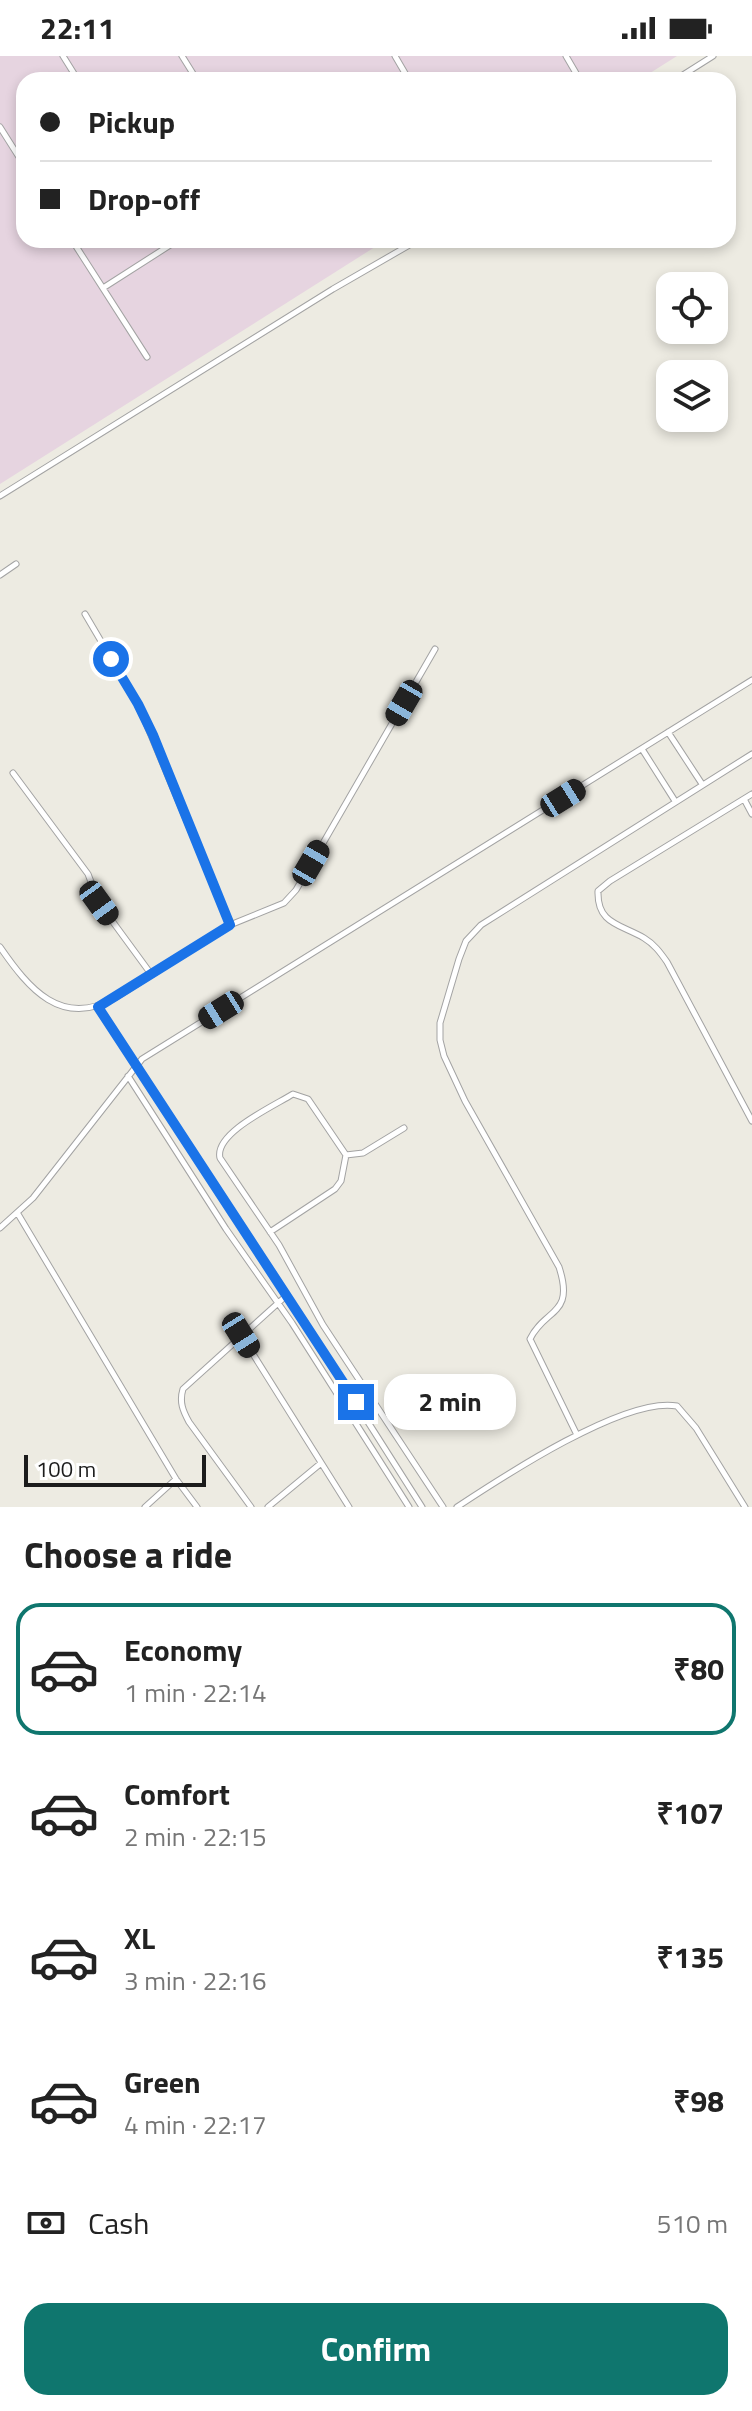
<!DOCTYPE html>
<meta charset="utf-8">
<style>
:root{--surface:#fff;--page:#f6f6f6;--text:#222;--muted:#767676;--line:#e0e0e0;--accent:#0f766e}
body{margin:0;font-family:"Titillium Web",sans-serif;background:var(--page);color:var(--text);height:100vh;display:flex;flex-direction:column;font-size:30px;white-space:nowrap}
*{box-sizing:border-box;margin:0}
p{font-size:26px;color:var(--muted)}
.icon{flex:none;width:44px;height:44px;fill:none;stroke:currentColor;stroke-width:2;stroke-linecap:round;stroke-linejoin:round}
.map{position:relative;height:1451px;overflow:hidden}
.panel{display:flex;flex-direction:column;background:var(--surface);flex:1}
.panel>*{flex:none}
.top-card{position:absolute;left:16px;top:16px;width:720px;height:176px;border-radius:24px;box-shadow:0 4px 12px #0003;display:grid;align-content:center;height:176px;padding:0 24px;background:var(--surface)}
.tools{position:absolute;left:656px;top:216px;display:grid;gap:16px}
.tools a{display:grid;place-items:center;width:72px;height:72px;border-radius:16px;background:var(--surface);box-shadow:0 4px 12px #0003;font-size:40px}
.scale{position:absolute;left:24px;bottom:20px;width:182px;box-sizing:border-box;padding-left:8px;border:4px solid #1c1c1c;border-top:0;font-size:22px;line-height:28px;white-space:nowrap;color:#1c1c1c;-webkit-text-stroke:6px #fff;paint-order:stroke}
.end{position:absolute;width:36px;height:36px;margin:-18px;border:10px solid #1a73e8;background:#fff;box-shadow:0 0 0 4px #fff}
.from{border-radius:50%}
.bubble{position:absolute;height:56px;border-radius:24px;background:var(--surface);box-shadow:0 4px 12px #0003;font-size:26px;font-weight:700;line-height:56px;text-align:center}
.car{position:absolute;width:24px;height:48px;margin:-24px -12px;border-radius:10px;box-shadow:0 0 6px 2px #0007;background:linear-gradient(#222 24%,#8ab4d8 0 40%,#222 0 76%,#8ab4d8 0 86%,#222 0)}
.top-card b{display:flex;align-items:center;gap:28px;height:76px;font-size:30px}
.top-card b+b{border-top:2px solid var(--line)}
.top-card i{width:20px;height:20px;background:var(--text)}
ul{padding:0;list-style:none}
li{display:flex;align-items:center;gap:24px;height:132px;margin:0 16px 12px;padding:0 8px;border:4px solid transparent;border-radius:24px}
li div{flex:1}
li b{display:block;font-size:30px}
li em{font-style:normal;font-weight:700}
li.current{border-color:var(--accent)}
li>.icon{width:72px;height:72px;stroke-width:1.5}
h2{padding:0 24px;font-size:36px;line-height:96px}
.pay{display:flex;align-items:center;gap:20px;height:88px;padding:0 24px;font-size:30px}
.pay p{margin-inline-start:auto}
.button{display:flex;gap:16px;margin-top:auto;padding:16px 24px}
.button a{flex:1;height:92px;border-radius:24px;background:var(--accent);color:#fff;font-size:32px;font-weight:700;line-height:92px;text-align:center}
.status{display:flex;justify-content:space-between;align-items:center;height:56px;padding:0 40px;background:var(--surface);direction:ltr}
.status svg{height:22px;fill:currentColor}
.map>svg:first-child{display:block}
</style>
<div class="status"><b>22:11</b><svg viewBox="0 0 49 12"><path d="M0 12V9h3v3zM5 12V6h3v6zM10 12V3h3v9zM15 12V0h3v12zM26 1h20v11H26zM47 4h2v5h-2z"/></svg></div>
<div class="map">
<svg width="752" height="1451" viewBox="0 0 752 1451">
<rect width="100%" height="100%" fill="#edebe2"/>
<path fill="#e6d4e0" d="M0,0H677L639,24H24V184H386L0,428Z"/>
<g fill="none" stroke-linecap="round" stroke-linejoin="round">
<g stroke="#a3a3a3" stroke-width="7">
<path id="lane" d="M63,0L78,24
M182,0L197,24
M395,0L409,24
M566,0L580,24
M675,24L713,0
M0,71L24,109
M72,184L147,301
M103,232L178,184
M0,440L333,233L418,184
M0,519L16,508
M85,558L138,648L230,869
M668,676L702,728
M642,693L675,745
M13,717L88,818L99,847L151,918
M752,738L610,825L598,835C597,868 620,868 644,882C654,888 660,896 667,906L752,1065
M744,743L752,758
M0,891C29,933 61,972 115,942L230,869L284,847L296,834L435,593
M98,951L305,1267L422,1451
M128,1020L226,1173L292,1267L409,1451
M404,1072L363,1097L346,1099L308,1043L293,1038C274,1050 214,1077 220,1102L279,1189L323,1269L443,1451
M18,1158L176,1423L197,1451
M0,1172L33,1142L142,1003L752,624
M270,1176L335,1133L341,1125L346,1099
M241,1279L349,1451
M577,1379L530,1283C545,1252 575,1260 559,1211L465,1045L444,1000L440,984V967L459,903L466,885L481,869L752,698
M145,1451L176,1423
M251,1451L189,1366C183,1355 179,1346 183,1333L287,1239
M268,1451L320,1408
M457,1451C501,1422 625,1340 677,1350L696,1372L745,1451"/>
</g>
<use href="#lane" stroke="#fff" stroke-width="5"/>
</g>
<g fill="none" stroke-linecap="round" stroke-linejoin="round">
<path stroke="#1a73e8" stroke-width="10" d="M111,603L138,648L153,679L230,869L98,951L356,1346"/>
</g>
</svg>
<div class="tools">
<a><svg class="icon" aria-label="locate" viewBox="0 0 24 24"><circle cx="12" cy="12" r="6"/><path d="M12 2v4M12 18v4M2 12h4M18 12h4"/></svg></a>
<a><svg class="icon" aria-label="layers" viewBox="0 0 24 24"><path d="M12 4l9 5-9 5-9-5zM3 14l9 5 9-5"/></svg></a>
</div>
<div class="scale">100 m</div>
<i class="end from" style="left:111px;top:603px"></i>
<i class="end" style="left:356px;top:1346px"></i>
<div class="bubble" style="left:384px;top:1318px;width:132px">2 min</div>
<i class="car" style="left:404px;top:647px;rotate:210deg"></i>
<i class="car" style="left:563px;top:742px;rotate:58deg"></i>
<i class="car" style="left:311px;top:807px;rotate:30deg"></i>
<i class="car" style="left:99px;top:847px;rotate:144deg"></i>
<i class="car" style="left:221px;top:954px;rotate:238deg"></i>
<i class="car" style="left:241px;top:1279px;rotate:148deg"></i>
<div class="top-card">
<b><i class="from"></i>Pickup</b>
<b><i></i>Drop-off</b>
</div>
</div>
<section class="panel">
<h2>Choose a ride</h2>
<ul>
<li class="current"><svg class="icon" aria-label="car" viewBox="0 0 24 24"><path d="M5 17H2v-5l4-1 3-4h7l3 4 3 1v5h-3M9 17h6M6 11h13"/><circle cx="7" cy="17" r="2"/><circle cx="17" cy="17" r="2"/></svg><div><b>Economy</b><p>1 min · 22:14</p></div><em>₹80</em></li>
<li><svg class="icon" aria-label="car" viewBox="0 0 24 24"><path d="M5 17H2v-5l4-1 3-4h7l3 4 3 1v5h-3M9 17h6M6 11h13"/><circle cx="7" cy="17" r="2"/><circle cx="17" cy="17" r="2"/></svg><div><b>Comfort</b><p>2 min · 22:15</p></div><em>₹107</em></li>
<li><svg class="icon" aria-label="car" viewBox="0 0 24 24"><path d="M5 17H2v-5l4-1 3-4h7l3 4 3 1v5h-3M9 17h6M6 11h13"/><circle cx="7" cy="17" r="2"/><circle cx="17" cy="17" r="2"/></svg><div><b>XL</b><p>3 min · 22:16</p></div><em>₹135</em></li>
<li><svg class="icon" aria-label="car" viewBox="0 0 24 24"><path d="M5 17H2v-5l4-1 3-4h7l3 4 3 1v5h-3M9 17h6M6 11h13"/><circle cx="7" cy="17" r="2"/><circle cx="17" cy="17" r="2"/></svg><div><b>Green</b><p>4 min · 22:17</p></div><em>₹98</em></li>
</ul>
<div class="pay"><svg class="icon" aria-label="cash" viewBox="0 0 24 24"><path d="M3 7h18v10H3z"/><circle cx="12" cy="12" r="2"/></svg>Cash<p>510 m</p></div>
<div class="button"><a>Confirm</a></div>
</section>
